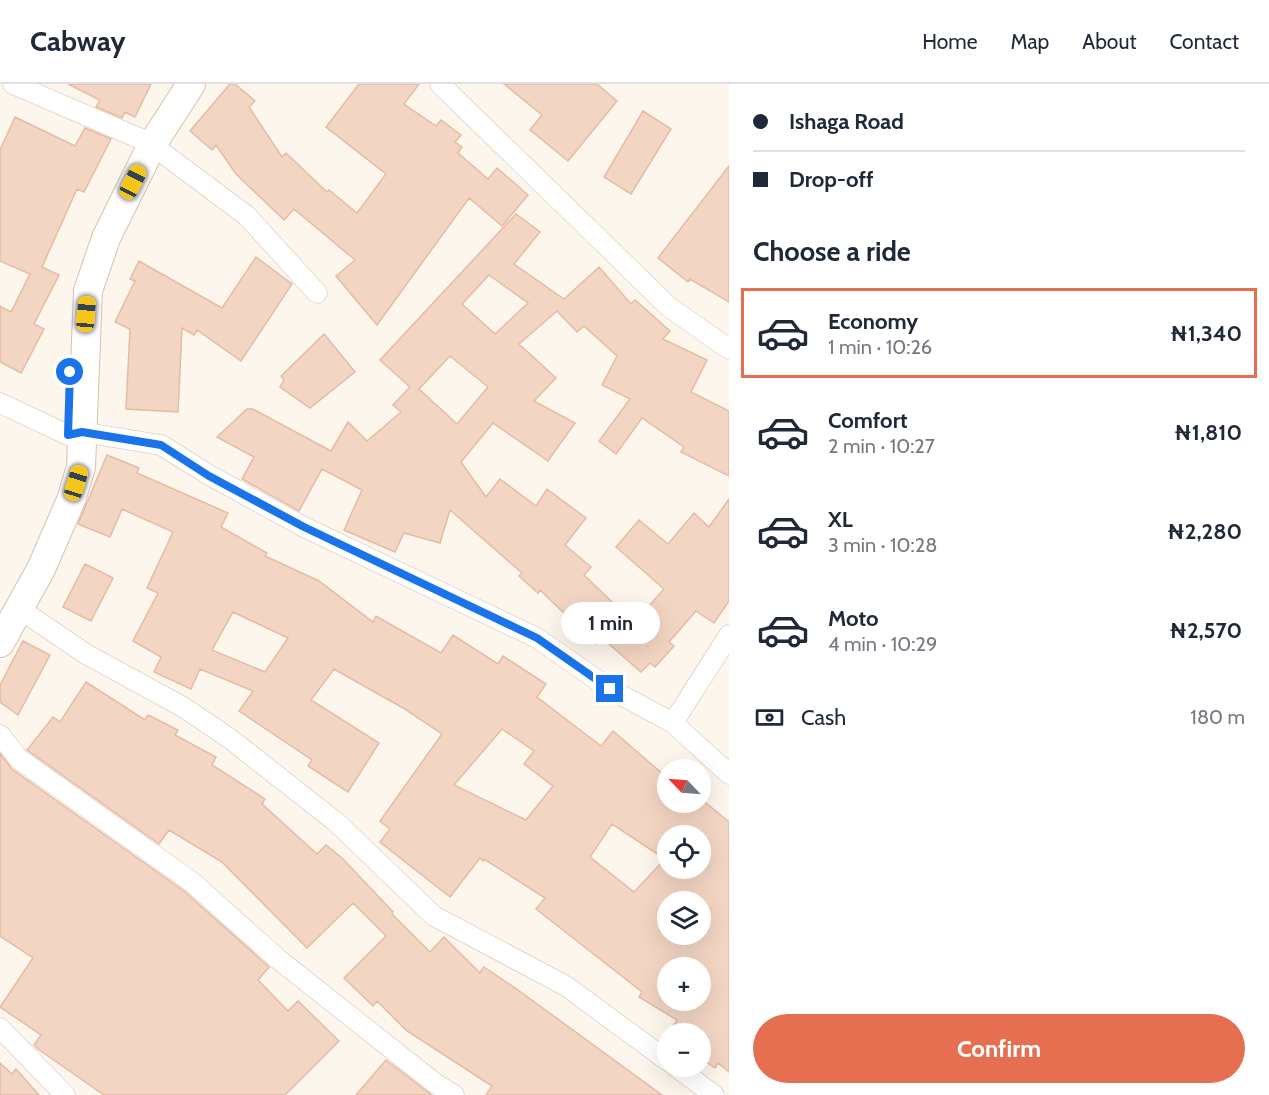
<!DOCTYPE html>
<meta charset="utf-8">
<style>
:root{--surface:#fff;--page:#f6f6f7;--text:#1f2937;--muted:#747a83;--line:#e0e1e3;--accent:#e76f51}
body{margin:0;font-family:Cabin,sans-serif;background:var(--page);color:var(--text);height:100vh;display:flex;flex-direction:column;font-size:22px;white-space:nowrap}
*{box-sizing:border-box;margin:0}
p{font-size:20px;color:var(--muted)}
.icon{flex:none;width:33px;height:33px;fill:none;stroke:currentColor;stroke-width:2;stroke-linecap:round;stroke-linejoin:round}
.map{position:relative;flex:1;overflow:hidden}
.sheet{display:flex;flex-direction:column;background:var(--surface);width:540px}
.sheet>*{flex:none}
.hud{display:grid;align-content:center;height:132px;padding:0 24px;background:var(--surface)}
.needle{width:39px;rotate:295deg}
.fabs{position:absolute;left:657px;top:675px;display:grid;gap:12px}
.fabs a{display:grid;place-items:center;width:54px;height:54px;border-radius:50%;background:var(--surface);box-shadow:0 6px 24px #0002;font-size:30px}
.end{position:absolute;width:27px;height:27px;margin:-14px;border:8px solid #1a73e8;background:#fff;box-shadow:0 0 0 3px #fff}
.from{border-radius:50%}
.bubble{position:absolute;height:42px;border-radius:21px;background:var(--surface);box-shadow:0 6px 24px #0002;font-size:20px;font-weight:700;line-height:42px;text-align:center}
.car{position:absolute;width:18px;height:36px;margin:-18px -9px;border-radius:8px;box-shadow:0 0 4px 2px #0007;background:linear-gradient(#f5c518 24%,#345 0 40%,#f5c518 0 76%,#345 0 86%,#f5c518 0)}
.hud b{display:flex;align-items:center;gap:21px;height:57px;font-size:22px}
.hud b+b{border-top:2px solid var(--line)}
.hud i{width:15px;height:15px;background:var(--text)}
ul{padding:0;list-style:none}
li{display:flex;align-items:center;gap:18px;height:90px;margin:0 12px 9px;padding:0 12px;border:3px solid transparent;border-radius:0px}
li div{flex:1}
li b{display:block;font-size:22px}
li em{font-style:normal;font-weight:700}
li.selected{border-color:var(--accent)}
li>.icon{width:54px;height:54px;stroke-width:1.5}
h2{padding:0 24px;font-size:27px;line-height:72px}
.pay{display:flex;align-items:center;gap:15px;height:66px;padding:0 24px;font-size:22px}
.pay p{margin-inline-start:auto}
.action{display:flex;gap:12px;margin-top:auto;padding:12px 24px}
.action a{flex:1;height:69px;border-radius:36px;background:var(--accent);color:#fff;font-size:24px;font-weight:700;line-height:69px;text-align:center}
header{display:flex;align-items:center;gap:36px;box-sizing:border-box;height:84px;padding:0 30px;background:var(--surface);border-bottom:2px solid var(--line)}
header strong{font-size:28px}
nav{display:flex;gap:33px;margin-inline-start:auto;font-size:21px}
main{display:flex;flex:1;min-height:0}
.map>svg:first-child{display:block}
</style>
<header>
<strong>Cabway</strong>
<nav><a>Home</a><a>Map</a><a>About</a><a>Contact</a></nav>
</header>
<main>
<div class="map">
<svg width="729" height="1011" viewBox="0 0 729 1011">
<rect width="100%" height="100%" fill="#fdf6ec"/>
<path fill="#f3d5c3" stroke="#e6bba3" stroke-width="1.5" fill-rule="evenodd" d="M68,0H151L135,33L125,28L122,34L96,23L100,16Z
M230,0H235L255,17L249,23L282,73L286,69L327,108L329,106L357,129L386,90L326,43L359,0H419L404,20L436,42L441,36L461,51L455,58L462,63L458,69L488,95L497,84L528,111L502,142L469,114L377,241L336,192L355,176L294,125L284,136L236,90L216,61L212,66L190,47Z
M504,0H597L617,17L568,77L530,46L542,31Z
M643,27L671,45L631,110L604,93Z
M15,33L75,62L85,44L111,55L84,108L77,105L42,183L59,191L34,240L44,245L21,289L0,278V222L11,228L30,190L0,177V66Z
M729,82V218L690,195L688,198L658,174Z
M516,130L540,148L514,180L564,215L599,183L631,220L635,216L670,247L663,255L707,276L691,308L729,327V392L681,368L684,363L642,334L616,370L599,357L630,315L602,301L617,272L584,242L577,248L557,227L519,260L556,294L534,317L575,339L548,377L493,339L461,378L486,413L500,395L536,422L547,405L586,434L565,461L591,483L584,491L634,539L664,505L616,463L639,436L668,460L694,429L709,443L729,415V517L714,539L696,527L669,558L674,562L655,583L650,579L641,588L602,554L596,560L540,506L538,509L519,492L522,489L450,426L440,459L404,449L395,468L344,446L362,406L322,385L299,427L242,395L254,373L217,353L247,325H253L331,367L348,338L367,357L401,328L393,321L410,303L380,276ZM489,191L528,219L495,250L462,220ZM450,272L488,303L457,340L419,305Z
M256,173L292,200L241,277L197,246L194,251L182,244L178,328L126,325L130,245L115,238L135,197L130,195L139,177L222,224Z
M324,250L355,288L310,324L280,303L284,296L281,292Z
M107,371L139,384L137,389L228,429L221,443L267,469L265,472L319,497L373,538L376,532L441,569L453,551L498,580L503,572L546,600L537,613L601,662L613,647L664,691L667,686L668,718H700V714L729,738V988L718,979L715,984L700,974V950H668L677,936L639,913L642,908L536,825L545,814L484,775L483,777L480,774L450,813L380,758L390,745L380,737L442,650L403,624L334,585L311,616L379,659L348,708L308,682L312,676L239,627L253,607L200,585L191,605L154,588L161,573L133,557L158,509L147,504L173,448L122,425L110,453L78,440ZM233,528L288,554L265,588L212,566ZM502,645L534,667L524,680L553,702L526,736L454,701ZM612,740L665,775L634,808L590,773ZM668,752H700V784H668ZM668,818H700V850H668ZM668,884H700V916H668Z
M85,480L113,494L91,537L63,523Z
M23,557L50,571L18,631L0,618V601Z
M86,598L145,636L148,631L178,646L175,651L216,673L212,681L265,715L262,720L317,770L326,761L343,775L393,828L392,830L430,868L444,853L480,889L484,883L518,906L662,1011H486L492,1002L407,947L377,917L373,922L344,894L386,852L353,819L307,864L222,778L169,746L159,760L27,666L53,633L60,638Z
M0,670L12,685L184,807L269,883L258,896L288,927L298,917L339,957L285,1011H104L38,965L34,961L41,951L0,923L33,874L0,852Z
M386,976L429,1009L431,1011H356Z
M0,979L12,990L16,985L39,1011H0Z"/>
<g fill="none" stroke-linecap="round" stroke-linejoin="round">
<g stroke="#d1beb0" stroke-width="21">
<path id="street" d="M13,0L141,55
M440,0L669,223L729,265
M152,61L247,132L317,209
M0,319L68,351L82,348L161,361L209,391L304,443L537,554L610,605L673,639L729,690
M18,524L86,570L183,623L229,654L336,738L434,832L566,902L668,977
M673,639L729,551
M0,651L19,675L192,798L278,875L436,1000L454,1011
M0,944L65,1011
M675,982L714,1011"/>
</g>
<g stroke="#d6c0b0" stroke-width="30">
<path id="secondary" d="M0,559L41,485L71,416L81,383L88,207L106,154L152,61L191,0"/>
</g>
<use href="#street" stroke="#fff" stroke-width="20"/>
<use href="#secondary" stroke="#fff" stroke-width="28"/>
</g>
<g fill="none" stroke-linecap="round" stroke-linejoin="round">
<path stroke="#1a73e8" stroke-width="8" d="M70,288L68,351L82,348L161,361L209,392L304,443L537,554L610,605"/>
</g>
</svg>
<div class="fabs">
<a><svg class="needle" viewBox="-14 -14 28 28"><path d="M0-13l5 13h-10z" fill="#e53935"/><path d="M0 13l5-13h-10z" fill="#747a83"/></svg></a>
<a><svg class="icon" aria-label="locate" viewBox="0 0 24 24"><circle cx="12" cy="12" r="6"/><path d="M12 2v4M12 18v4M2 12h4M18 12h4"/></svg></a>
<a><svg class="icon" aria-label="layers" viewBox="0 0 24 24"><path d="M12 4l9 5-9 5-9-5zM3 14l9 5 9-5"/></svg></a>
<a>+</a>
<a>−</a>
</div>
<i class="end from" style="left:70px;top:288px"></i>
<i class="end" style="left:610px;top:605px"></i>
<div class="bubble" style="left:561px;top:518px;width:99px">1 min</div>
<i class="car" style="left:133px;top:98px;rotate:27deg"></i>
<i class="car" style="left:86px;top:230px;rotate:5deg"></i>
<i class="car" style="left:76px;top:399px;rotate:17deg"></i>
</div>
<section class="sheet">
<div class="hud">
<b><i class="from"></i>Ishaga Road</b>
<b><i></i>Drop-off</b>
</div>
<h2>Choose a ride</h2>
<ul>
<li class="selected"><svg class="icon" aria-label="car" viewBox="0 0 24 24"><path d="M5 17H2v-5l4-1 3-4h7l3 4 3 1v5h-3M9 17h6M6 11h13"/><circle cx="7" cy="17" r="2"/><circle cx="17" cy="17" r="2"/></svg><div><b>Economy</b><p>1 min · 10:26</p></div><em>₦1,340</em></li>
<li><svg class="icon" aria-label="car" viewBox="0 0 24 24"><path d="M5 17H2v-5l4-1 3-4h7l3 4 3 1v5h-3M9 17h6M6 11h13"/><circle cx="7" cy="17" r="2"/><circle cx="17" cy="17" r="2"/></svg><div><b>Comfort</b><p>2 min · 10:27</p></div><em>₦1,810</em></li>
<li><svg class="icon" aria-label="car" viewBox="0 0 24 24"><path d="M5 17H2v-5l4-1 3-4h7l3 4 3 1v5h-3M9 17h6M6 11h13"/><circle cx="7" cy="17" r="2"/><circle cx="17" cy="17" r="2"/></svg><div><b>XL</b><p>3 min · 10:28</p></div><em>₦2,280</em></li>
<li><svg class="icon" aria-label="car" viewBox="0 0 24 24"><path d="M5 17H2v-5l4-1 3-4h7l3 4 3 1v5h-3M9 17h6M6 11h13"/><circle cx="7" cy="17" r="2"/><circle cx="17" cy="17" r="2"/></svg><div><b>Moto</b><p>4 min · 10:29</p></div><em>₦2,570</em></li>
</ul>
<div class="pay"><svg class="icon" aria-label="cash" viewBox="0 0 24 24"><path d="M3 7h18v10H3z"/><circle cx="12" cy="12" r="2"/></svg>Cash<p>180 m</p></div>
<div class="action"><a>Confirm</a></div>
</section>
</main>
